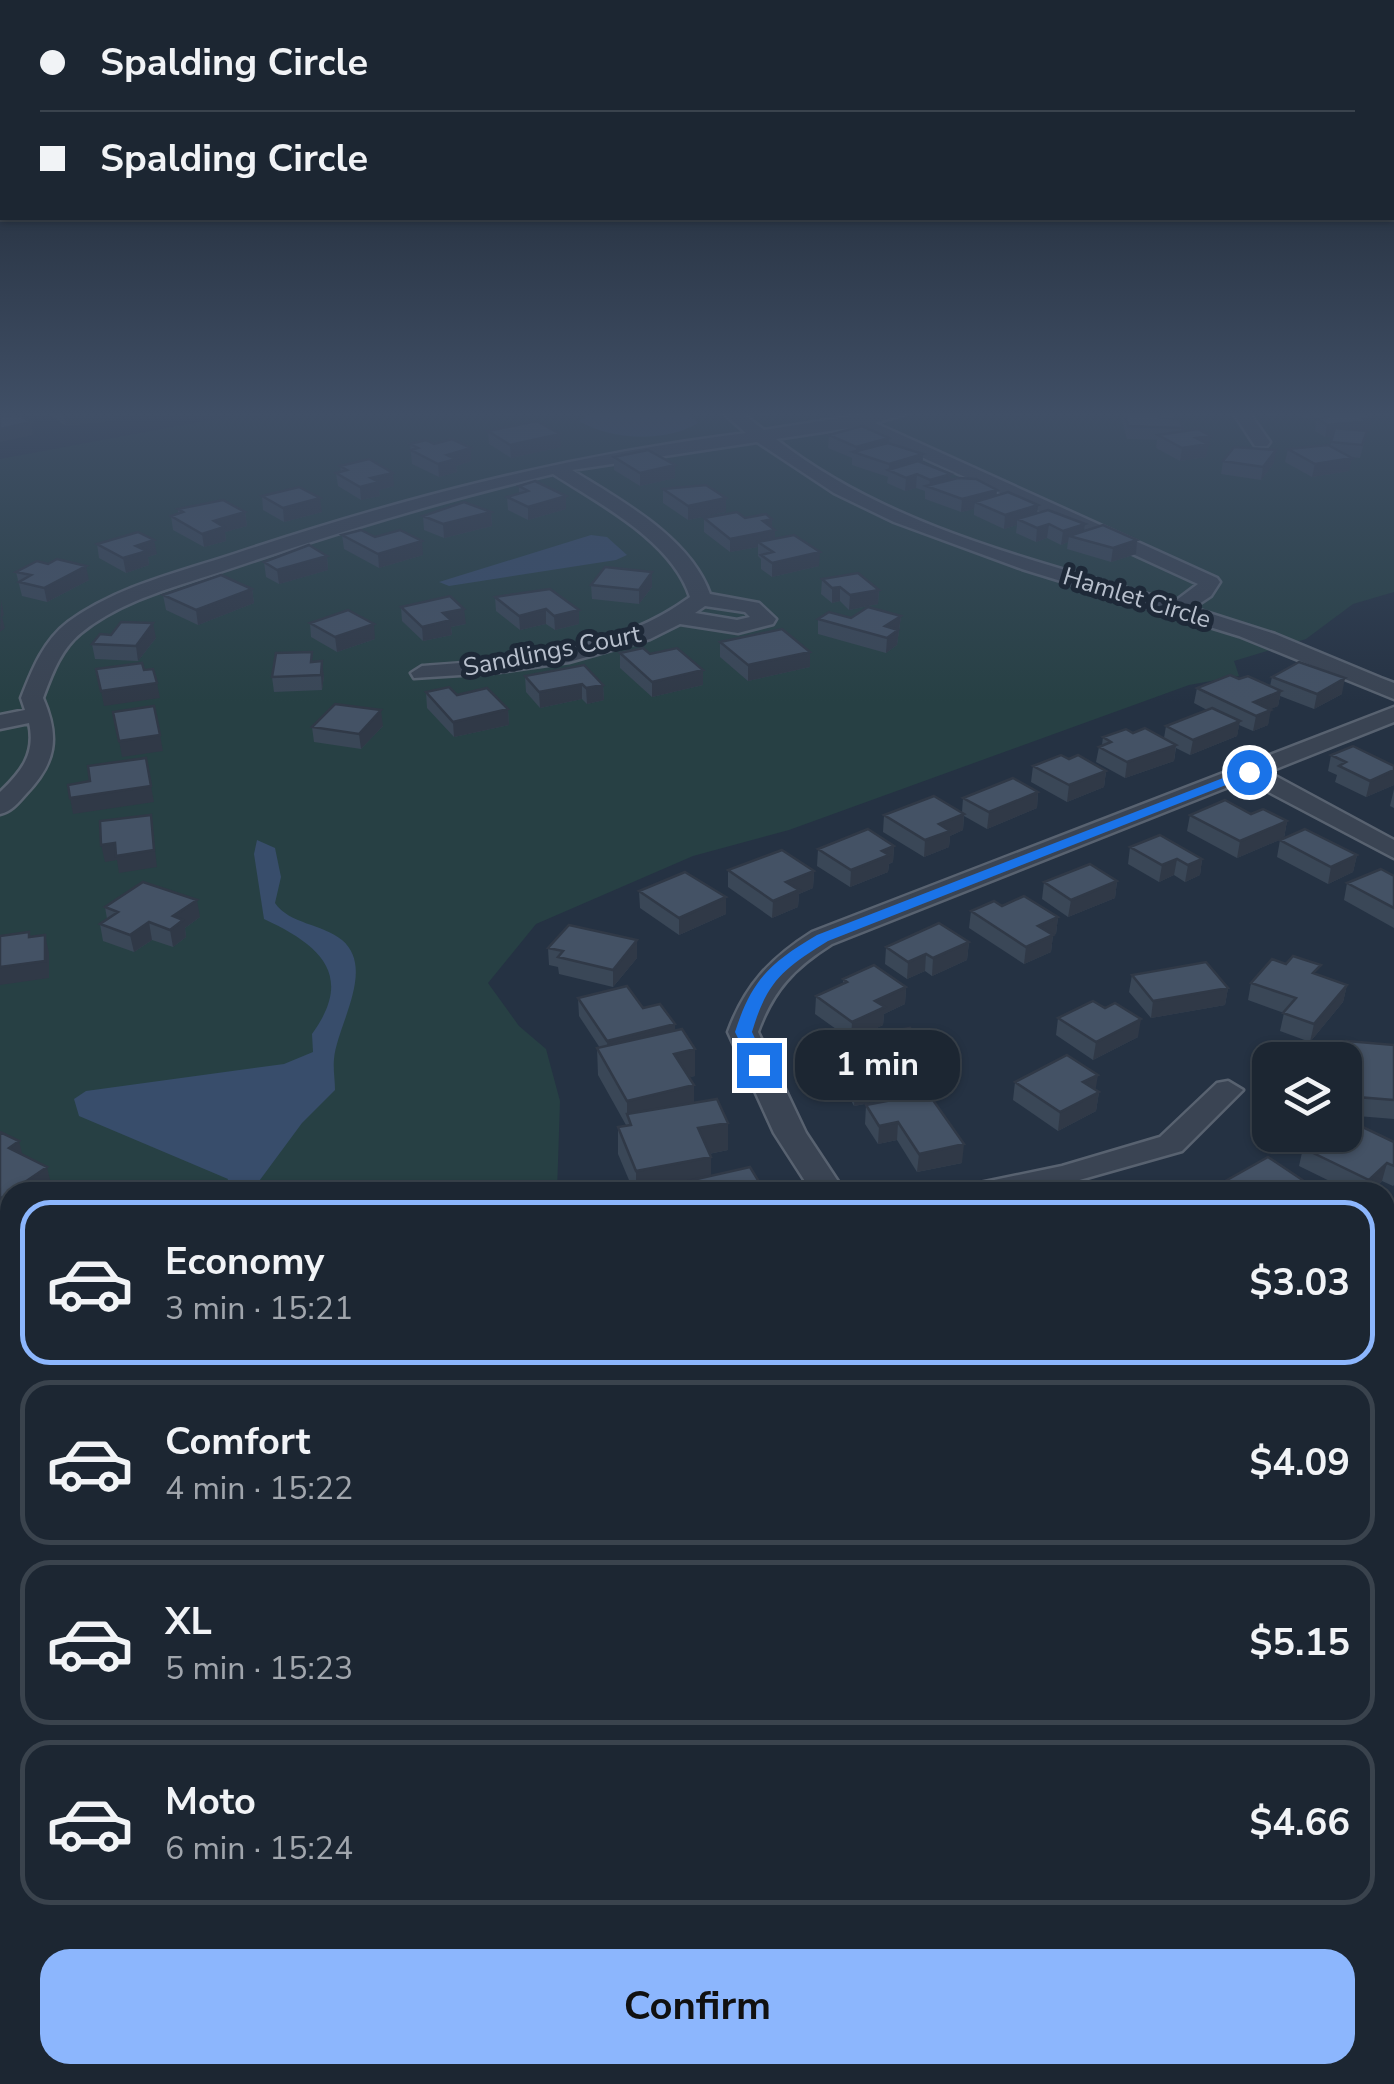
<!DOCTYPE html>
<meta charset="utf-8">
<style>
:root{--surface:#1c2632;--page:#29323e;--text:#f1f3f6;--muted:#a0a5ac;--line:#3a434d;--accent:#8cb6fd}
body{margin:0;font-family:"Nunito Sans",sans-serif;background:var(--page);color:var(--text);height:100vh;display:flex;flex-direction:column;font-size:38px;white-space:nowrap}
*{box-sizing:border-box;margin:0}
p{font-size:32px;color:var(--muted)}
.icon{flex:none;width:55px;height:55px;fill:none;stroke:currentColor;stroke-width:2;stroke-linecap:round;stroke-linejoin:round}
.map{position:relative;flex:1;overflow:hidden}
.panel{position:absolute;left:0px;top:1182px;width:1395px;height:902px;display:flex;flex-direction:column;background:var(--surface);border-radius:30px 30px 0 0;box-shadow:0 2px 8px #0004,0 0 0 2px var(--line)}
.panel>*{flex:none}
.guide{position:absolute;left:0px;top:0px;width:1395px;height:220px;box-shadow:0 2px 8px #0004,0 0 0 2px var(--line);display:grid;align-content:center;height:220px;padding:0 40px;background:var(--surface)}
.tools{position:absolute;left:1252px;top:1042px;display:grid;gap:20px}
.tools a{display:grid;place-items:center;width:110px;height:110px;border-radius:20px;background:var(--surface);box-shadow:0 2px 8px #0004,0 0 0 2px var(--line);font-size:50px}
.end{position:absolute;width:45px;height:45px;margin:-22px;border:12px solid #1a73e8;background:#fff;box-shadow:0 0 0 5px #fff}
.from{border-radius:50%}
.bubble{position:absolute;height:70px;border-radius:30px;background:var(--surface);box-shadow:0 2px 8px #0004,0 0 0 2px var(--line);font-size:32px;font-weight:700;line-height:70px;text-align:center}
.guide b{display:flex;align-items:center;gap:35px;height:95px;font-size:38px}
.guide b+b{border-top:2px solid var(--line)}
.guide i{width:25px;height:25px;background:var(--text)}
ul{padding:18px 0 0;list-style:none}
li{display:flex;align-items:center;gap:30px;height:165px;margin:0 20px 15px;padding:0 20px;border:5px solid var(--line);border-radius:30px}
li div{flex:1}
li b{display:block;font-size:38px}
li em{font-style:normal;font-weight:700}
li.active{border-color:var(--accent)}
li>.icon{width:90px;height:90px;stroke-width:1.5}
.action{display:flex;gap:20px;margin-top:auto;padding:20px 40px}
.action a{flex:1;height:115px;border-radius:30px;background:var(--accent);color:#111;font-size:40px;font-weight:700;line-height:115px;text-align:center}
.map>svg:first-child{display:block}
</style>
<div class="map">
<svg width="1394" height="2084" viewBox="0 0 1394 2084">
<rect width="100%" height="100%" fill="#253243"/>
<path fill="#274044" d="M259,411H1394V592L1353,604L1306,639L1234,661L1239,676L1189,685L789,830L693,856L536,924L488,983L519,1026L546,1049L560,1101L557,1192H10V2075H1385V1798L1394,1792V2084H0V459Z"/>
<path fill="#384d6b" d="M595,411H684L698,423C666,443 611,440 579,421Z
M591,535L607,537L627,555L616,560L449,586L439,582Z
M257,840L275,848L281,877L275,903C289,924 323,924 342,940C376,969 337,1025 334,1059C333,1069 335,1080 335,1090L302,1123L251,1192H224L228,1179L79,1116L74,1099L86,1091L284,1064L313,1052L312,1034C355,975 320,945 264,919L254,854Z"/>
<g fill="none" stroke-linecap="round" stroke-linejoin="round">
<g stroke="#586270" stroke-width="5">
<path id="minor" d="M0,411H17L0,417Z
M721,411H739L764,430L885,411H915L875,423L1217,578L1220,582L1211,596L1193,608L1275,634L1381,678L1394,683V699L1239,636L1022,569L894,522L834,493L757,442L572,470C620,500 690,537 710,594L759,603L776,619L773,624L738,633L680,624L650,639L569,662L492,673L414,678L411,673L422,666C515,659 612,654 690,597C672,541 600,504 553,474C443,500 335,533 229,569C179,586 123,599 81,633C61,649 52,674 43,698C60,737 56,763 26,794C18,803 12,811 0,814V792C21,772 36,754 29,723L0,729V715L25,710L21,698C32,670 43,641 68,622C117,586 180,572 237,553C406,497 569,455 746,433ZM856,427L1198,584L1174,602C1039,561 889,528 776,439ZM705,606L745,612L750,617L737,620L695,613Z
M1232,411H1248L1270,442L1267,446H1255Z
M1394,707V722L1268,772L1394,840V858L1246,780L832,944C794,968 773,990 758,1032L806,1133L845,1192H812L774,1133L728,1032C745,985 771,958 812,932Z
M1228,1081L1243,1090L1182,1151L1037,1192H970L975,1184L1062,1166L1160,1137L1217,1083Z
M1394,1521V1553L1385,1556V1524Z"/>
</g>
<use href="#minor" fill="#3a4453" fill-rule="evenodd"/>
</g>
<path fill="#3a4757" d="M51,411H114L116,420L66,426L52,416Z
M1123,411H1193L1192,414L1173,413L1172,419L1183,428L1182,431L1209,448L1207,449L1206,457L1180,461L1156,448L1157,440L1127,439L1122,421Z
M1286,411H1357L1370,430H1365L1367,431L1360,458L1351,457L1349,471L1312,477L1285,462L1288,449L1330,446L1332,437H1325L1315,431L1316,418L1309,419Z
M488,431L561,447L511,458L489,444Z
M829,435L889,438V443L923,454V463L951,474L950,480L997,495L1038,513L1085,524L1084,531L1136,554L1111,562L1067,549L1068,542L1061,545L1047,538L1036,542L1016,533L1017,525L1004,529L974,515V509L961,512L925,499V491L916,488L905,491L887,483L888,477L852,465V458L828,448Z
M410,444L471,461L456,466L457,472L439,477L412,464Z
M614,457L675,465V478L640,486L614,470Z
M1223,461L1274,463L1261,480L1221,474Z
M340,466L394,486L379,490L380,496L361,500L338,486L336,473L341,472Z
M519,486L566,496V509L528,520L508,510L507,497L519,493Z
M663,489L726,512L688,520L663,503Z
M262,496L322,512L284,522L263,510Z
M178,509L245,512L247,526L225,532L226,541L204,547L173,530L171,516L178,514Z
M491,512L492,526L444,538L424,530L423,516Z
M704,518H745L772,528L775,539L819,566L772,577L761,569V559L758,556V547L730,552L704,532Z
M342,535L375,537L423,555L379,568L344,549Z
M97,544L157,554L148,557L149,565L126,573L99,558Z
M327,556L328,570L279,584L266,577L264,562Z
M16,572L89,580L47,602L22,596Z
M652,572V587L639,604L592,599L591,585Z
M822,579L879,590L878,604L849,610L840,601L832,603L821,594Z
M252,589L254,603L198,625L166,610L163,595Z
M550,589L579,624L555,630L546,624L520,630L496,611L495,597Z
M401,607L466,624L451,627L452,635L423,641L402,621Z
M901,616L897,645L886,653L818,634V619Z
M310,623L375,639L337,652L311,637Z
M156,638L138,661L95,659L92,644Z
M720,642L810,652V667L748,681L720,657Z
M620,653L650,654L703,670V685L652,697L620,668Z
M313,662L324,676L322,690L274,692L272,677Z
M525,676L603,685L604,700L587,704L582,699L540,708L526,692Z
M1272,677L1342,694L1314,709L1280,696L1278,706L1270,709L1268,725L1253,731L1239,725L1237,736L1190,755L1176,748L1174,761L1125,778L1096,762L1099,747L1102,745L1103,737L1133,733L1164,738L1166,726L1207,710L1194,703L1197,688L1239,679L1270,686Z
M426,692L457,695L508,709L509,725L454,737L427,708Z
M383,726L361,749L314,742L312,727Z
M1331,755L1394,766V785L1366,797L1335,782L1337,775L1328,771Z
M1069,759L1106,771L1104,787L1067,802L1031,782L1033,766Z
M1394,789V808L1390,806Z
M1038,792L1037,808L987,829L964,816L963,830L950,836L949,847L924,857L883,832L884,815L962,812L963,798Z
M1251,814L1287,821L1284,838L1237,858L1187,831L1190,815Z
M1280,840L1357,855L1353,872L1328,884L1277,857Z
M894,846L893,862L889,864L888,872L850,887L817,866L818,849Z
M1130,847L1202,859L1200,875L1185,882L1174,875L1159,882L1128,864Z
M728,870L814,871L813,888L799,894L798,907L772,918L728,887Z
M1394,876V928L1344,900L1347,883Z
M1117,881L1115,898L1068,917L1042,899L1044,882Z
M639,891L726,897V914L679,935L640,908Z
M1002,906L1058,917L1056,934L1053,935L1051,952L1024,964L969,928L971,911Z
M105,907L200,917L185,928L186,937L173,947L152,940L134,952L103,941L100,924L107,919Z
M637,940V958L613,987L559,974L558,967L549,965L548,948Z
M969,942L967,960L932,976L925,971L907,979L885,964L886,947Z
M1132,975L1228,988L1225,1005L1151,1018L1129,992Z
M1318,975L1347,985L1343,1002L1310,1042L1280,1031L1284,1013L1248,1000L1251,983Z
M843,979L906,987L905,1004L884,1014L883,1025L855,1038L938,1090L854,1106L842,1085L843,1067L851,1065L846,1058L847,1040L850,1039L815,1014L816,996L843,984Z
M578,998L643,1008L675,1024V1031L695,1049V1076L689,1077L694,1085V1103L728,1150L709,1154L711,1157V1176L764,1192H634L618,1154V1127L626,1125L598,1075L597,1048H600L579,1016Z
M1058,1018L1138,1037L1093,1060L1056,1035Z
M1347,1041L1394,1045V1119L1345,1115L1346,1075L1345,1060L1343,1059Z
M1015,1082L1095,1090L1099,1092L1096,1111L1058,1131L1013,1100Z
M928,1093L962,1163L917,1172L897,1140L878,1144L865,1124L866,1105Z
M1394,1142V1185L1393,1186L1382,1181L1371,1192H1352L1299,1166L1303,1148Z
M1220,1184L1310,1185L1308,1192H1218Z
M1394,1343V1429L1385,1419V1346Z
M1394,1617V1670L1385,1659V1621Z
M10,1856V1925L0,1906V1862Z"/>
<path fill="#303947" d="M88,411H114L116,420L66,426L64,414Z
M1310,411H1317L1316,418L1309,419Z
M1372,417L1370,430H1365L1364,434L1325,437L1327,425Z
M31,422L33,435L0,442V429Z
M560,434L561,447L511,458L510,445Z
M1211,436L1206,457L1180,461L1182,448L1196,438Z
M889,438V450L856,453V447Z
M471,448V461L456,466L457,472L439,477L438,464L447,455Z
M1276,450L1274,463L1261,480L1263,467Z
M923,454L922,468L889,470V464Z
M1352,458L1349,471L1312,477L1315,464Z
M675,465V478L640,486V473Z
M393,473L394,486L379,490L380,496L361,500L360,487L371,478Z
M917,474L916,488L905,491L906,478Z
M951,474L950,487H929L930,480Z
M997,490L996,503L975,502L974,509L961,512L962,499Z
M566,496V509L528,520V507Z
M320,498L322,512L284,522L283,508Z
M726,498V512L688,520V506Z
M1038,505L1037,519H1017V525L1004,529L1005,515Z
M245,512L247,526L225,532L226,541L204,547L202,534L214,521Z
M491,512L492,526L444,538L443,524Z
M772,519V531L775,530V544L758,542V547L730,552V539L763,521Z
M1049,524L1047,538L1036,542L1037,528Z
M1085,524L1083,537L1069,536L1068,542L1061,545L1063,531Z
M154,540L157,554L148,557L149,565L126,573L123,558L136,546Z
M1137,540L1136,554L1111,562L1113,548Z
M422,541L423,555L379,568L378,554Z
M820,552L819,566L772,577V563Z
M327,556L328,570L279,584L277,570Z
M86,566L89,580L47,602L44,588Z
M652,572V587L639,604V590Z
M840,587V601L832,603V588Z
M252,589L254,603L198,625L196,610Z
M879,590L878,604L849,610L850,595Z
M1,600L4,615L2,617L5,628L0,632Z
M464,609L466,624L451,627L452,635L423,641L422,627L443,613Z
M546,609V624L520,630L519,616Z
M579,610V624L555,630L554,616Z
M901,616L897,645L886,653L887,638L885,626Z
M153,623L156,638L138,661L136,646Z
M374,624L375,639L337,652L335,637Z
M810,652V667L748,681V665Z
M322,661L324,676L322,690L321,675Z
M703,670V685L652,697V682Z
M1345,678L1342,694L1314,709L1317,694Z
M157,683L160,698L104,706L101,691Z
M582,684V699L540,708L539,692Z
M603,685L604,700L587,704L586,688Z
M1281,691L1278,706L1255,716L1254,702Z
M508,709L509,725L454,737L453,722Z
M381,710L383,726L361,749L359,734Z
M1271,710L1268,725L1253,731L1256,716Z
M1240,721L1237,736L1190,755L1193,740Z
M160,735L163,751L122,757L119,741Z
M1176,745L1174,761L1125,778L1127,762Z
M1394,770V785L1366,797L1370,781Z
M1106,771L1104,787L1067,802L1069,785Z
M151,786L154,802L73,814L70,798Z
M1038,792L1037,808L987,829L989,812Z
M964,814L963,830L950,836L949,847L924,857L925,840L939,824Z
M151,815L157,867L119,873L117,860L105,862L101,845Z
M1287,821L1284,838L1237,858L1240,841Z
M894,846L893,862L889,864L888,872L850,887L851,870L882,851Z
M1357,855L1353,872L1328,884L1331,867Z
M1177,859L1174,875L1159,882L1162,865Z
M1202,859L1200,875L1185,882L1188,865Z
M814,871L813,888L799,894L798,907L772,918L773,901L786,882Z
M1117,881L1115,898L1068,917L1071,900Z
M726,897V914L679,935V918Z
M197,900L200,917L185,928L186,937L173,947L170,930L173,916Z
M1058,917L1056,934L1053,935L1051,952L1024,964L1026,947L1038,926Z
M149,922L152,940L134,952L130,935Z
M45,935L49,953V978L0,985V967Z
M637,940V958L613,987V970Z
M969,942L967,960L932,976L933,958Z
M926,954L925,971L907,979L908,962Z
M1347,985L1343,1002L1310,1042L1314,1024Z
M906,987L905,1004L884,1014L883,1025L851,1040L852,1022L875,1001Z
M1228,988L1225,1005L1151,1018L1153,1001Z
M1141,1019L1138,1037L1093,1060L1096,1042Z
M675,1024V1041L608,1059L607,1041Z
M695,1049V1076L674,1081V1054Z
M940,1072L938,1090L854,1106L855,1088Z
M1098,1075L1095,1093L1083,1082Z
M694,1085V1112L627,1114V1128V1101Z
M1099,1092L1096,1111L1058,1131L1060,1112Z
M898,1122L897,1140L878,1144L879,1126Z
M728,1123V1150L698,1156V1128Z
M19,1141L26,1169L9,1148Z
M964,1144L962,1163L917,1172L919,1154Z
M711,1157V1185L657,1188V1192H636V1171Z
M1387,1163L1382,1181L1371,1192H1366L1369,1180Z
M47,1167L53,1192H10V1225L0,1232V1199Z
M1310,1185L1308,1192H1298Z
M0,1266H3L10,1294L0,1296Z
M10,1316V1346L3,1348L0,1338V1318Z
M10,1436V1466L0,1469V1438Z
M1394,1716L1385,1742V1718Z
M10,1735V1769L0,1774V1740Z"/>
<path fill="#445265" stroke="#303947" stroke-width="2.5" d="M59,411H88L64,414Z
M1124,411H1158L1160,418L1180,419L1183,428L1128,426Z
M1317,411H1357L1372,417L1362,418L1367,421L1327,425L1317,418L1327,417Z
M18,415L31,422L0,429V416Z
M537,421L560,434L510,445L488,431Z
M862,426L889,438L856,447L829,435Z
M1335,428L1367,431L1362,445L1331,442Z
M1198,429L1211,436L1196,438L1208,444L1182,448L1158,435Z
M452,439L471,448L447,455L456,459L438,464L411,450L418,448L410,444L426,440L434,444Z
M888,443L923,454L889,464L853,452Z
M1328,445L1352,458L1315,464L1288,449Z
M1234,447L1276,450L1263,467L1223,461Z
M648,450L675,465L640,473L614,457Z
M369,459L393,473L371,478L379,482L360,487L336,473L347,470L340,466Z
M918,461L951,474L930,480L917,474L906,478L888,470Z
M958,478L976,479L997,490L962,499L926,486Z
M535,481L566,496L528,507L507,497L528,491L519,486Z
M706,485L726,498L688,506L663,489Z
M299,487L320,498L283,508L262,496Z
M1008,492L1038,505L1005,515L975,502Z
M223,500L245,512L214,521L224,527L202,534L171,516L183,512L178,509Z
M464,502L491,512L443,524L423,516Z
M1048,510L1085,524L1063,531L1049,524L1037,528L1017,519Z
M737,512L745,518L766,514L772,519L763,521L775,530L730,539L704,518Z
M1103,525L1137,540L1113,548L1069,536Z
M361,530L375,537L400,530L422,541L378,554L342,535Z
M138,532L154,540L136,546L147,551L123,558L97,544Z
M794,535L820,552L772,563L761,555L773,552L758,542Z
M309,545L327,556L277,570L264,562Z
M57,559L86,566L44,588L19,582L31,575L16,572L37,561L48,564Z
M605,567L652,572L639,590L591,585Z
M858,573L879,590L850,595L840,587L832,588L822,579Z
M221,575L252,589L196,610L163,595Z
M550,589L579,610L554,616L546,609L519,616L495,597Z
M450,596L464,609L443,613L451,620L422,627L401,607Z
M868,607L901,616L885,626L898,630L887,638L818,619L829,612L851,618Z
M348,610L374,624L335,637L310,623Z
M121,622L153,623L136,646L92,644L100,634L111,635Z
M782,629L810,652L748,665L720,642Z
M643,648L650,654L677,648L703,670L652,682L620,653Z
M312,652L311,662L322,661L321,675L272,677L276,653Z
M1299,662L1345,678L1317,694L1272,677Z
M142,663L144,670L153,669L157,683L101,691L96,669Z
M584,665L603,685L586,688L582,684L539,692L525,676Z
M1230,675L1239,679L1248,676L1281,691L1254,702L1271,710L1256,716L1197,688Z
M449,687L457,695L487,688L508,709L453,722L426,692Z
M335,704L381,710L359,734L312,727Z
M154,706L160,735L119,741L113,712Z
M1212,708L1240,721L1193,740L1166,726Z
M1145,728L1176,745L1127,762L1099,747L1111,742L1103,737L1126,729L1133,733Z
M1353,746L1394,766V770L1370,781L1339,766L1346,762L1331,755Z
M1061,755L1069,759L1078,755L1106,771L1069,785L1033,766Z
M146,758L151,786L70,798L68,785L90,781L88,766Z
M1013,778L1038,792L989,812L963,798Z
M934,796L964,814L939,824L950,831L925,840L884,815Z
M1225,800L1251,814L1263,809L1287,821L1240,841L1190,815Z
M151,815L154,850L116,856L115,843L101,845L100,821Z
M868,829L894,846L882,851L889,855L851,870L818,849Z
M1305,829L1357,855L1331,867L1280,840Z
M1160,835L1202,859L1188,865L1177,859L1162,865L1130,847Z
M782,850L814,871L786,882L799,890L773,901L728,870Z
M1090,864L1117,881L1071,900L1044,882Z
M1381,869L1394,876V908L1347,883Z
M685,872L726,897L679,918L639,891Z
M143,882L197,900L173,916L183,920L170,930L149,922L130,935L100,924L118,912L105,907Z
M1024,896L1058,917L1038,926L1053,935L1026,947L971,911L994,901L1002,906Z
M939,923L969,942L933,958L926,954L908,962L886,947Z
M569,925L637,940L613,970L558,957L563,951L548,948Z
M29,932V937L45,935V961L0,967V936Z
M1293,956L1321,965L1313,973L1347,985L1314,1024L1283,1013L1296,998L1251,983L1272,959L1286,964Z
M1206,962L1228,988L1153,1001L1132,975Z
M874,965L906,987L875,1001L885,1007L852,1022L816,996L847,982L843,979Z
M627,986L643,1008L660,1004L675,1024L607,1041L578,998Z
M1093,1001L1105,1008L1115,1003L1141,1019L1096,1042L1058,1018Z
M910,1028L940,1072L855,1088L843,1067L862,1063L847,1040Z
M682,1029L695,1049L674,1054L694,1085L627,1101L597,1048Z
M1347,1041L1394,1045V1100L1345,1096V1075L1354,1076Z
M1067,1055L1098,1075L1083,1082L1099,1092L1060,1112L1015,1082Z
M928,1093L964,1144L919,1154L898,1122L879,1126L866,1105Z
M717,1099L728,1123L698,1128L711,1157L636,1171L618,1127L631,1125L627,1114Z
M1348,1120L1394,1142V1166L1387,1163L1369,1180L1303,1148L1317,1135H1345V1122Z
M0,1132L19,1141L9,1148L47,1167L0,1199Z
M1268,1157L1310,1185L1298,1191L1299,1192H1232L1220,1184Z
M750,1167L764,1190L753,1192H659L657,1188Z
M10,1236V1316L0,1318V1297L6,1296L3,1266H0V1238Z
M1394,1343V1403L1385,1393V1346Z
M10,1366V1436L0,1438V1368Z
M1394,1617V1642L1385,1631V1621Z
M10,1638V1735L0,1740V1643Z
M1385,1701L1394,1716L1385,1718Z
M10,1856V1909L7,1911L0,1897V1862Z
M118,2075H296L301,2084H122Z"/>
<linearGradient id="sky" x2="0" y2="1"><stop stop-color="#141c25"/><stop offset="0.59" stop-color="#404f66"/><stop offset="1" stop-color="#404f66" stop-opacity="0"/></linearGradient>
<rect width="1394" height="702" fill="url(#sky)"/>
<path fill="#1a73e8" d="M1249,768L1254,774L828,941C783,969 767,981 752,1032L767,1065L759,1070L751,1065L735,1032C752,979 770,963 817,935Z"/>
<g text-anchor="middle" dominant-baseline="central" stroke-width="10" stroke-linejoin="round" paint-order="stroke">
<g font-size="25" fill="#b7bfcc" stroke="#1e2938">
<text transform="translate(1137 598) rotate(17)">Hamlet Circle</text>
<text transform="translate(552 651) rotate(-11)">Sandlings Court</text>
</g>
</g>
</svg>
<div class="tools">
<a><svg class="icon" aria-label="layers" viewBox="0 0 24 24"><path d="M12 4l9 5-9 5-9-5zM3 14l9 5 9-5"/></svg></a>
</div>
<i class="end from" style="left:1249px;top:772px"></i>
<i class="end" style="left:759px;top:1065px"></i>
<div class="bubble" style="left:795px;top:1030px;width:165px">1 min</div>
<div class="guide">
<b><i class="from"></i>Spalding Circle</b>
<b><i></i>Spalding Circle</b>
</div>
<section class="panel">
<ul>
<li class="active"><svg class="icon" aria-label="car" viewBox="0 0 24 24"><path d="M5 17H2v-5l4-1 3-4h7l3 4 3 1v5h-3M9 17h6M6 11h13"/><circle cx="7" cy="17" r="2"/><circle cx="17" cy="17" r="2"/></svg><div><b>Economy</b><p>3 min · 15:21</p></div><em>$3.03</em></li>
<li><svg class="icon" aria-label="car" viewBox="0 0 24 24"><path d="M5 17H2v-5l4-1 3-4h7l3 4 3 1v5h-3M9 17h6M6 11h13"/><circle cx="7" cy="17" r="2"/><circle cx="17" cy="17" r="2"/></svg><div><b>Comfort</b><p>4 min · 15:22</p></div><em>$4.09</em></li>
<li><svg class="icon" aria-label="car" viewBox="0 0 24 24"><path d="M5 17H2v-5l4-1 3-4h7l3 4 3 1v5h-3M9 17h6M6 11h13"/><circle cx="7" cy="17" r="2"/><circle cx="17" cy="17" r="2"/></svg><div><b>XL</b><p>5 min · 15:23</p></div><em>$5.15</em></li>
<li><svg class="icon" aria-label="car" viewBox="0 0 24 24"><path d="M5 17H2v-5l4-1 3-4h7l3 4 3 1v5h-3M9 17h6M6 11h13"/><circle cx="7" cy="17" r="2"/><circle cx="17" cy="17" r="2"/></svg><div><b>Moto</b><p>6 min · 15:24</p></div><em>$4.66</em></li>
</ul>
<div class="action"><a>Confirm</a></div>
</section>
</div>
